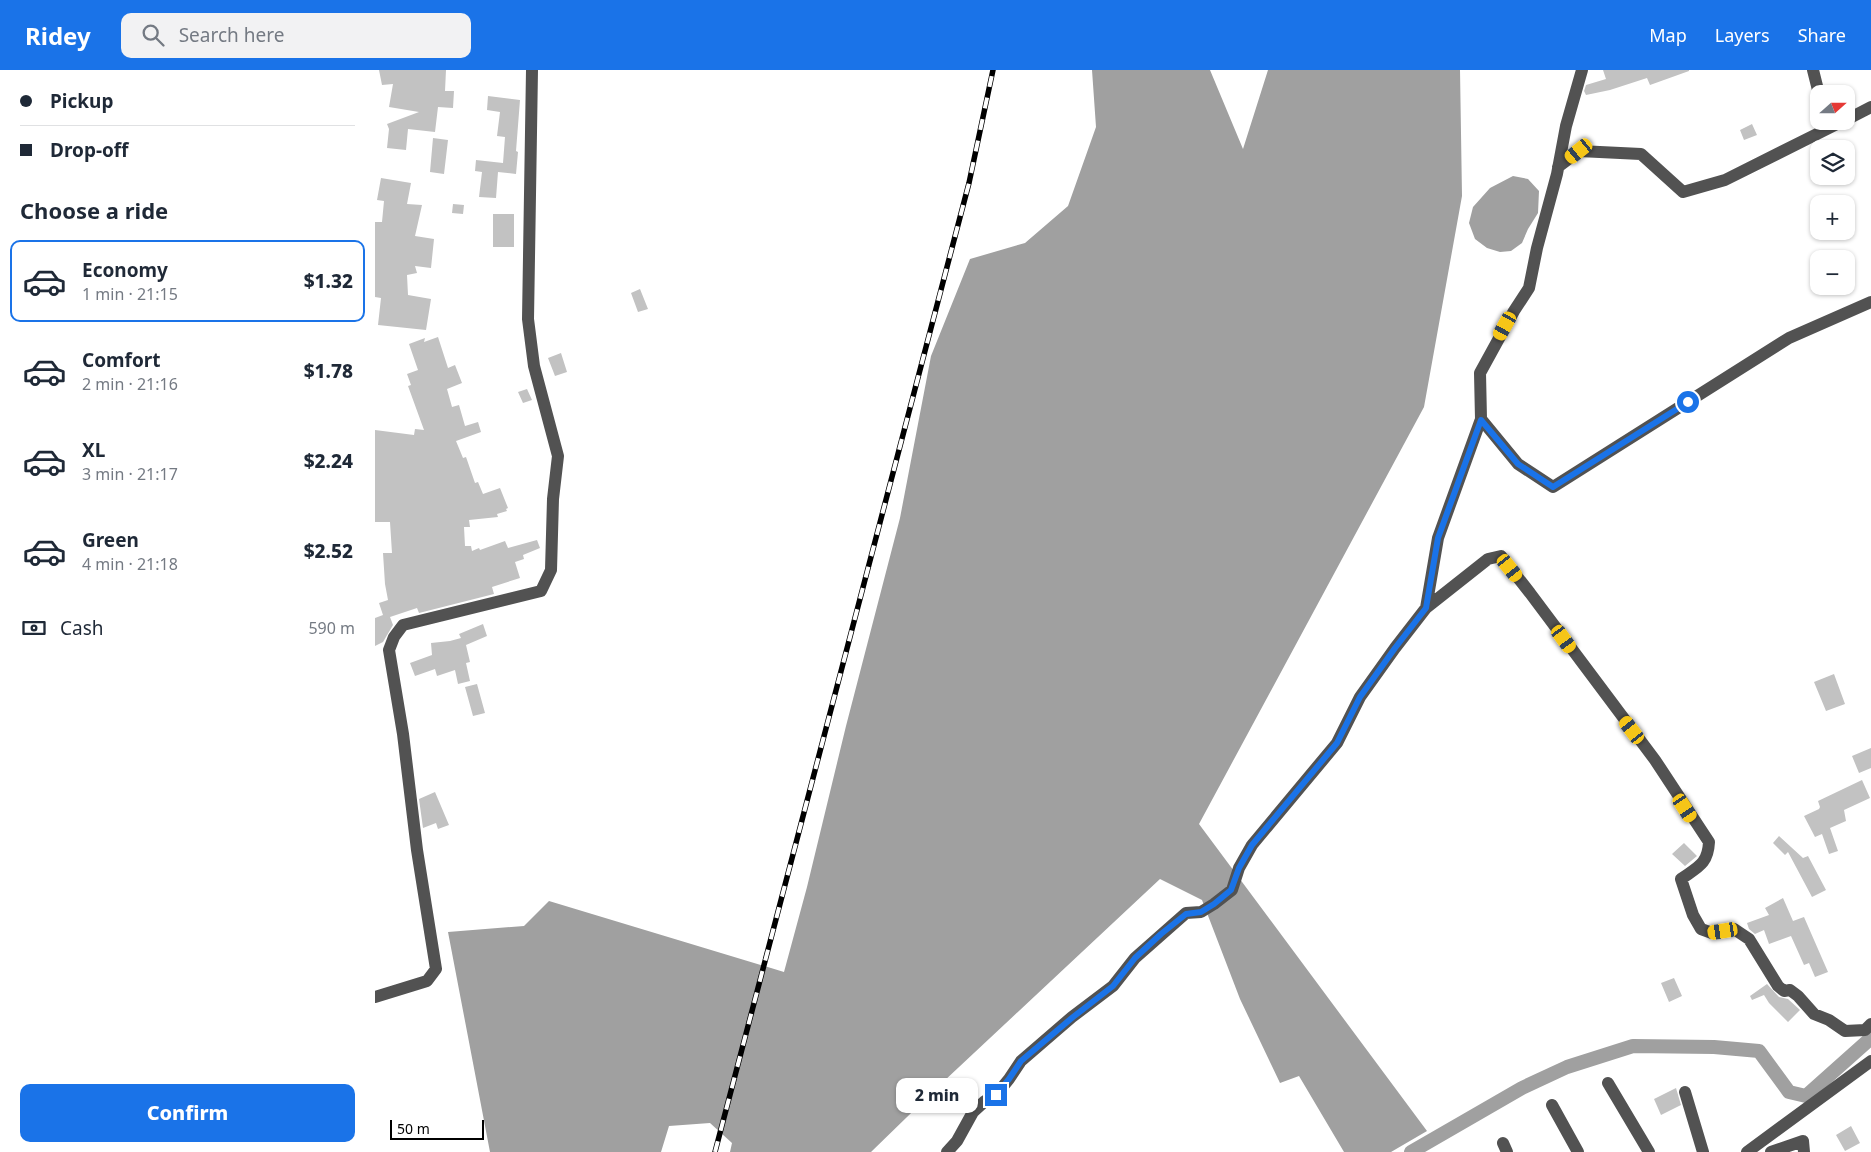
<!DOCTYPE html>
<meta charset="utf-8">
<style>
:root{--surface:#fff;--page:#f2f2f3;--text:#1f2937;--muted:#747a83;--line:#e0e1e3;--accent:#1a73e8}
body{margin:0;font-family:"Noto Sans",sans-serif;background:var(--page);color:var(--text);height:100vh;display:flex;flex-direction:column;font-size:19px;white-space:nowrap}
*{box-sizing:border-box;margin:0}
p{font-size:16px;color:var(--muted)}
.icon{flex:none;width:28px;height:28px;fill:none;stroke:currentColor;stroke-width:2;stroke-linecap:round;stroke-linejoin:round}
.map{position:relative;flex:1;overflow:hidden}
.panel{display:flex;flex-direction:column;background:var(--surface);width:375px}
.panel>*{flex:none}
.guide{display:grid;align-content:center;height:110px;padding:0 20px;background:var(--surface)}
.needle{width:32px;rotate:69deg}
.tools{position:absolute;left:1435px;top:15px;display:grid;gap:10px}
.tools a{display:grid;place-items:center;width:45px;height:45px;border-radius:10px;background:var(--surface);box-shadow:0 1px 4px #0004;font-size:25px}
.scale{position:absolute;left:15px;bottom:12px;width:94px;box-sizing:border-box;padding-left:5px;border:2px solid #000;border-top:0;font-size:14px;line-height:18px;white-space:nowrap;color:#000;-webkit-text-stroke:4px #fff;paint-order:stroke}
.end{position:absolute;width:22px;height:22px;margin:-11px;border:6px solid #1a73e8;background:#fff;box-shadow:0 0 0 2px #fff}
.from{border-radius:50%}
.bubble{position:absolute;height:35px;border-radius:10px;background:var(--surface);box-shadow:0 1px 4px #0004;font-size:16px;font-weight:800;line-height:35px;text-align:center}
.car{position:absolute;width:15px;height:30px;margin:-15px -8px;border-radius:6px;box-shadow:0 0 4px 1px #0007;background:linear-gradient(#f5c518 24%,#345 0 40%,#f5c518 0 76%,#345 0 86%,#f5c518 0)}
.guide b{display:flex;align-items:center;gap:18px;height:48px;font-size:19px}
.guide b+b{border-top:1px solid var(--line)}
.guide i{width:12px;height:12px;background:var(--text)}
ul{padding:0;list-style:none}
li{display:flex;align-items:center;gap:15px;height:82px;margin:0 10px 8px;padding:0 10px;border:2px solid transparent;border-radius:10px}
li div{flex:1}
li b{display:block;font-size:19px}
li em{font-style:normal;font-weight:800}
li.current{border-color:var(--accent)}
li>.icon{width:45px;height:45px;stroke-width:1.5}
h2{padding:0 20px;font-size:22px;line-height:60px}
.pay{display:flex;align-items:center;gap:12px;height:55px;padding:0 20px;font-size:19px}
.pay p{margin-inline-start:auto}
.action{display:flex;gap:10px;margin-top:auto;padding:10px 20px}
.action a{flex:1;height:58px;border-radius:10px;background:var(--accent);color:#fff;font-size:20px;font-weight:800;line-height:58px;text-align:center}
header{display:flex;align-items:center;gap:30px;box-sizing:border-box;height:70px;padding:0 25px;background:var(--accent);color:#fff}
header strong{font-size:24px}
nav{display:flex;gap:28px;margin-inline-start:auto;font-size:18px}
.search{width:350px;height:45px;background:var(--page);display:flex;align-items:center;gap:12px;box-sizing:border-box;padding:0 18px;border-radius:10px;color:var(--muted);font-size:19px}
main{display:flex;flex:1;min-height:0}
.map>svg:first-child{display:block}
</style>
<header>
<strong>Ridey</strong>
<div class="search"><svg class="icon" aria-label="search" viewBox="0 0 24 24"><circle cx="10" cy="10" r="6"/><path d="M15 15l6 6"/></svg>Search here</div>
<nav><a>Map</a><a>Layers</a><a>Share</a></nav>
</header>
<main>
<section class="panel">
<div class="guide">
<b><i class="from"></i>Pickup</b>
<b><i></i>Drop-off</b>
</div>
<h2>Choose a ride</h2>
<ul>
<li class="current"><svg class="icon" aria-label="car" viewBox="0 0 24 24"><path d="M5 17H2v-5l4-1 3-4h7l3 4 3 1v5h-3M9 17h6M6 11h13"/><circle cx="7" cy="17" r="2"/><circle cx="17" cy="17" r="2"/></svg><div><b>Economy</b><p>1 min · 21:15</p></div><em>$1.32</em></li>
<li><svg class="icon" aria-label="car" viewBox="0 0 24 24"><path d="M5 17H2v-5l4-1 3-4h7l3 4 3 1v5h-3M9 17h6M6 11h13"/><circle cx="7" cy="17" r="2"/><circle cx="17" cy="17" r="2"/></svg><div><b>Comfort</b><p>2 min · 21:16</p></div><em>$1.78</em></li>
<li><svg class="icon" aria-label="car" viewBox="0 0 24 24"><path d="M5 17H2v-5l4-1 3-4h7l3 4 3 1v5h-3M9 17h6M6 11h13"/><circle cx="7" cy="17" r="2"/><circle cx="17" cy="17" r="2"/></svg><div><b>XL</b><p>3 min · 21:17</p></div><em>$2.24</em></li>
<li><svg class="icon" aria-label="car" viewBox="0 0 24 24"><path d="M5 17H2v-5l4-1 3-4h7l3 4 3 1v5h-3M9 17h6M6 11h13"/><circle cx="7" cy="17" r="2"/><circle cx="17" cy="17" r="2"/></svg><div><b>Green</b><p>4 min · 21:18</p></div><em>$2.52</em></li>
</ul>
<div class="pay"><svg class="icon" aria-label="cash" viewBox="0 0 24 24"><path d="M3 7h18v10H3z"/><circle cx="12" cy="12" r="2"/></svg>Cash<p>590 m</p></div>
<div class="action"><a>Confirm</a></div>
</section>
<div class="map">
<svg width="1496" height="1082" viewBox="0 0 1496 1082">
<rect width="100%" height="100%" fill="#fff"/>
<path fill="#a0a0a0" d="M717,0H835L868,79L893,0H1085L1087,126L1049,337L824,754L1052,1061L1016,1082H969L924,1006L905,1013L865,929L827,830L785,809L568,1012L496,1082H355L357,1073L335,1053L294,1056L286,1082H115L73,862L149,856L174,831L409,902L432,817L471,656L525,448L556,286L595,189L650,173L693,136L721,57Z
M1138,106L1153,109L1164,121L1163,143L1153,159L1147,173L1136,181L1125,182L1112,178L1100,169L1094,153L1098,137L1115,118Z"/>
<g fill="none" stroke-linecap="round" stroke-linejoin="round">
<path stroke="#a0a0a0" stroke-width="14" d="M1036,1082L1147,1018L1192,997L1258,976L1339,977L1384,981L1414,1022L1431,1026L1496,968"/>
</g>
<path fill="#c2c2c2" d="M4,0H71L70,21H79L78,38L63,37L60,62L33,59L31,80L12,78L14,59L12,54L44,42L14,37L18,14L7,15Z
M1228,0H1314V1L1275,15L1272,8L1235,20L1211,25L1209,21L1211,15L1231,9Z
M113,26L145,30L141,81L143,82L141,104L123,102L121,128L104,127L107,102L100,101L101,90L128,93L130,67L122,66L125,42L112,40Z
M1377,54L1382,65L1369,70L1365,60Z
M58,68L73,70L69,104L55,102Z
M6,108L36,113L32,134L47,135L40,166L59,169L56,198L40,196L42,203L32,205L33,225L56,229L51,260L3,255L6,228L0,227V152H7L9,131L2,130Z
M78,134L89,135L88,144L77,143Z
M118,144H139V177H118Z
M265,219L273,239L263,242L256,223Z
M63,267L73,298L80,295L87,313L72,319L77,337L84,335L90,356L103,352L106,362L81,371L88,388L91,387L100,413L103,412L108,424L125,418L133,438L131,439L132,441L122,444L123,447L94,450L95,457H89L90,476H96L97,481L104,478L105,480L130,471L133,478L162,470L165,478L148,485L149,489L140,492L145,508L117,517L119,524L44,543L42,538L15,547L18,555L8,572L0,576V548L8,545L4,533L13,530L10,514L8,483H17L15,452H0V360L39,365L40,359L49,360L33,316L36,315L32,304L43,300L34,274L50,268L49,272Z
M186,283L192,302L180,306L173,288Z
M152,319L157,330L148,333L143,322Z
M108,554L112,566L91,575L95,592L91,593L95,611L83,614L80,600L62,606L60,599L40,606L35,593L57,585L56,573L75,571L86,568L84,564Z
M1459,604L1470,634L1451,641L1439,612Z
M102,614L110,643L98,646L90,617Z
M1496,678V698L1484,703L1477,686Z
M1487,710L1495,728L1469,740L1471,751L1455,758L1463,781L1454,784L1447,764L1440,767L1429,746L1444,739L1445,737L1443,731Z
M60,722L74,755L63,759L61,753L48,758L44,729Z
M1404,766L1428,788L1433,786L1451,820L1437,827L1413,782L1410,785L1398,773Z
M1309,773L1322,786L1310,796L1297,784Z
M1408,828L1418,851L1429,847L1453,902L1440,907L1434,893L1429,895L1416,866L1394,874L1389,860L1380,864L1374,859L1372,853L1394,845L1390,838Z
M1299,908L1307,926L1294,932L1286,913Z
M1392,914L1404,927L1413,929L1425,940L1413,952L1394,933L1389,925L1377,930L1375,926Z
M1301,1018L1306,1035L1286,1045L1279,1029Z
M1476,1056L1485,1073L1470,1081L1461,1065Z"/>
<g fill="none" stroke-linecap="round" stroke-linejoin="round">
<path stroke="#525252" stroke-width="12" d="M1438,0L1444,24
M1471,50L1496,37
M1183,97L1204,81L1266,84L1308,122L1350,110L1468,51
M1106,349L1143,394L1178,417L1414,268L1496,232
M1051,538L1063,468L1106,349L1105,303L1139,241L1154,218L1162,178L1182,104L1191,56L1207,0
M0,927L52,911L61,899L42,780L28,664L14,580L19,567L28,555L166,521L176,500L178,429L183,386L159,296L153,249L157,0
M1233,1013L1274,1082
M1310,1022L1328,1082
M1177,1035L1203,1082
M1128,1073L1132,1082
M572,1082L582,1071L598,1042L610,1031L621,1025L634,1009L646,991L697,947L738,916L760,888L811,843L826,842L839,834L857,820L864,798L877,775L962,673L985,627L1020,578L1051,538L1113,489L1126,486L1155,523L1280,690L1334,772C1333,794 1323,797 1306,809L1318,845L1326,859L1337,863L1359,859L1374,869L1403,916L1409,921L1415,920L1423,926L1439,944L1454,950L1470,961L1490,960L1496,954
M1372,1082L1496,991
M1396,1082L1428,1071L1429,1082"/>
<g stroke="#000" stroke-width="5.5">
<path id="rail" d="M340,1082L594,113L618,0"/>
</g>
<use href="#rail" stroke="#fff" stroke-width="4" stroke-dasharray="11" stroke-linecap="butt"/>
</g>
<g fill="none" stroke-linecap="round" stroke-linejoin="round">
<path stroke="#1a73e8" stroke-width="6" d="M621,1025L634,1009L646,991L698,947L738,916L760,888L786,864L811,844L826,842L839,834L856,820L864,798L877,775L962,673L985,627L1020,578L1051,538L1063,468L1106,350L1143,394L1178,417L1313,332"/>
</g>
</svg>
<div class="tools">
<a><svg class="needle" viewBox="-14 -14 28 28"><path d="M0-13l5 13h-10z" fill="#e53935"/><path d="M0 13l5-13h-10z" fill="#747a83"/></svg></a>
<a><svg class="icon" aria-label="layers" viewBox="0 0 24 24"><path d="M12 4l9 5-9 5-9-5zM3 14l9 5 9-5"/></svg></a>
<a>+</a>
<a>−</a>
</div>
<div class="scale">50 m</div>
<i class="end from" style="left:1313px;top:332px"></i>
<i class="end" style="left:621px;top:1025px"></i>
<div class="bubble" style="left:521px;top:1008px;width:82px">2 min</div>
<i class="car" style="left:1204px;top:81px;rotate:231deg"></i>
<i class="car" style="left:1130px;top:256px;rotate:209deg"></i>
<i class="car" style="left:1135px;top:498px;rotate:141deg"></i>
<i class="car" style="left:1189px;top:569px;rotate:144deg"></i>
<i class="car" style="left:1257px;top:660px;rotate:323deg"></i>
<i class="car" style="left:1310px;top:738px;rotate:147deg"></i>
<i class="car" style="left:1348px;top:861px;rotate:261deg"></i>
</div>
</main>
